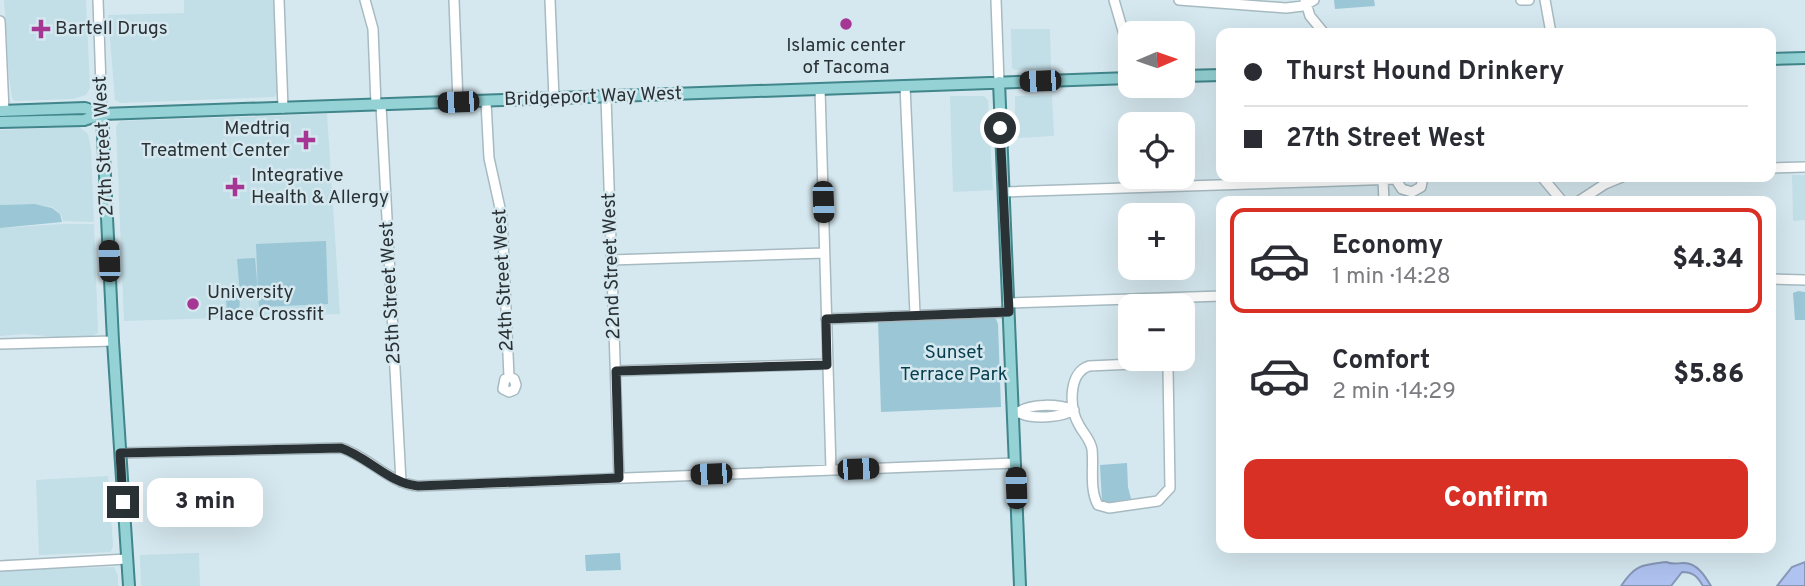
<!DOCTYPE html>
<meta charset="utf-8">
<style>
:root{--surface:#fff;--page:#f7f7f7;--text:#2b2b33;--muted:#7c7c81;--line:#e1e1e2;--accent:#d93025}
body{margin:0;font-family:Overpass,sans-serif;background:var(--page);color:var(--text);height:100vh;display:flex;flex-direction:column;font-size:26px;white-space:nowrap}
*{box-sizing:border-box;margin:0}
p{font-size:23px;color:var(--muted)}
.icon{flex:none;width:38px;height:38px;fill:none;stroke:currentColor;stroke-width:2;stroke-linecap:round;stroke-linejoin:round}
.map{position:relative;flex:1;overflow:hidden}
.details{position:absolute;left:1216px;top:196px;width:560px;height:357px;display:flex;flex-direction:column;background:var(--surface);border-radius:14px;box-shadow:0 7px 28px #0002}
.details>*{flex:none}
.guide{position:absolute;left:1216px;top:28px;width:560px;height:154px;border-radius:14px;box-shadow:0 7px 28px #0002;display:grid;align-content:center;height:154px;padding:0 28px;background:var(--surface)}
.needle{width:46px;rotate:88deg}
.controls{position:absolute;left:1118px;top:21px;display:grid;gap:14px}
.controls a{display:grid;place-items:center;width:77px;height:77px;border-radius:14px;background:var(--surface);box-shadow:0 7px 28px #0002;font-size:35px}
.end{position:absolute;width:32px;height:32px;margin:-16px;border:9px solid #2b3235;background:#fff;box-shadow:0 0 0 4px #fff}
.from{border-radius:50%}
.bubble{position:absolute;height:49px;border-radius:14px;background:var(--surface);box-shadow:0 7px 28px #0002;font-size:23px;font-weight:800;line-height:49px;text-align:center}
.car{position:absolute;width:21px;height:42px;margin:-21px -10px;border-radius:9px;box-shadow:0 0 5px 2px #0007;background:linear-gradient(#222 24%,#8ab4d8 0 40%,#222 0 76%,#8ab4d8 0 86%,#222 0)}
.guide b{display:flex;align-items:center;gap:24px;height:66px;font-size:26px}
.guide b+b{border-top:2px solid var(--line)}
.guide i{width:18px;height:18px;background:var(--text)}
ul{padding:12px 0 0;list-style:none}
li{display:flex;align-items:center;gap:21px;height:105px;margin:0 14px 10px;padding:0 14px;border:4px solid transparent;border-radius:14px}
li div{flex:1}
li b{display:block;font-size:26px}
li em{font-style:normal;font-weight:800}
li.active{border-color:var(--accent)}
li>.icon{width:63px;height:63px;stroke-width:1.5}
.primary-button{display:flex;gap:14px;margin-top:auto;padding:14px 28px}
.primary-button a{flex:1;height:80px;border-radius:14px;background:var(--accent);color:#fff;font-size:28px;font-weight:800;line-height:80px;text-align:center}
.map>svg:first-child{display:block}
</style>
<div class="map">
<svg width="1805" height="586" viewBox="0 0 1805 586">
<rect width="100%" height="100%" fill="#d5e8ef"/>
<path fill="#c2dee7" d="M4,0H86L90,88L86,95L73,99L15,101L12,98L9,76Z
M184,0H275L279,90L274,97L121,103L115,100L108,15L184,13Z
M1011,29H1050L1051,69L1015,70L1012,68Z
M1052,95L1054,136L1015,138V96Z
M950,96H984L988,100L993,190L953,192Z
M327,114L340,314L124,321L116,127L118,123L121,121Z
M79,127L88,134L91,149L94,222L63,221L61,214L52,207L35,204L0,205V130Z
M1792,175H1805V220L1793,221Z
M63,224H94L98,333L90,337H56L25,334L0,336V228Z
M108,476L113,545L111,552L39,555L36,480Z
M199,553L200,586H141L140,555Z
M17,559V570L114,567L118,576V586H0V560Z"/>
<path fill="#9ac6d6" d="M1334,0H1374L1375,6L1335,9Z
M35,204L52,208L60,214L62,222L0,228V205Z
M326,241L328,304L259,307L258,294L240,296L239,314H227L226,297L240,295L237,259L255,258L258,292L256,244Z
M1798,291L1805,292V320H1795L1793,293Z
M992,317L996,319L998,324L1001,407L881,412L878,320Z
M1127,463L1128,487L1132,502H1102L1100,465Z
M620,553L621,570L586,571L585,555Z"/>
<path fill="#afc2f0" stroke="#8797b8" stroke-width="2" d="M1666,562C1673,565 1676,563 1684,563C1697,563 1705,576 1711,586H1703C1697,576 1693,572 1682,572L1671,586H1621C1635,565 1641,565 1666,562Z
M1805,562V586H1777L1792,567Z"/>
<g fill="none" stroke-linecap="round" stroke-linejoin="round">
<g stroke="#a7bac1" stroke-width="12">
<path id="minor" d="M98,0L102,114
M279,0L283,108
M365,0L373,29L376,105
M454,0L458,102
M550,0L554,99
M996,0L999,82
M1114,0L1130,55
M1179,0L1286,8L1303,6L1314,0
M1305,0L1310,16L1324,33
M1521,0H1529
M1545,0L1551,33
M0,21L4,111
M905,86L915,314
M820,89L831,470
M606,97L619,478
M486,102L489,158L502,217L509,377L505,379L503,389L509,392L514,390L516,385L514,379L509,377
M381,105L401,482
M1771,168L1805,167
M1398,177V183L1402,189L1412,192L1421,187L1423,177
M1542,177L1562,201
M1383,180L1384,201
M1004,192L1398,179
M1579,201L1605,184L1622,177
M611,260L824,253
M1771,279L1805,280
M1008,303L1222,296
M826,319L1008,312
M0,344L113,341
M1168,368L1163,364L1155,363L1089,366C1068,373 1069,408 1079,425C1083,433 1090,439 1092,449C1094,467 1089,489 1098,505L1109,508L1158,501L1170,488L1168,368L1172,359
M616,371L827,364
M1013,412C1019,412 1023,415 1029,416C1043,418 1061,417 1074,410
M1018,412C1032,403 1058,404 1074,410
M120,453L341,448C368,456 390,484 418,486L1015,463
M0,566L127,559"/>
</g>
<g stroke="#41868b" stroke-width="14">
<path id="major" d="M1771,59L1805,58
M1183,76L1222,75
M999,82L1020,586
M0,111L85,108L102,114
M102,114L113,341L129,586
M0,122L84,120L102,114L1130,78"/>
</g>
<use href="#minor" stroke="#fff" stroke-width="9"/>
<use href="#major" stroke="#94d2d5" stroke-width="10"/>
</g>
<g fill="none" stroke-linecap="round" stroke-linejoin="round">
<path stroke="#2b3235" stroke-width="9" d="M123,502L120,453L341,448C368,457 390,484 418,486L619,478L616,371L827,365L826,319L1009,312L1000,128"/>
</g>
<g fill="#a63693" stroke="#d5e8ef" stroke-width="2.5">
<circle cx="846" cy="24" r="7"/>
<path d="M37.5 18.5h7v7h7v7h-7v7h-7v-7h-7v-7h7z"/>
<path d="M302.5 129.5h7v7h7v7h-7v7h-7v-7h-7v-7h7z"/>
<path d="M231.5 176.5h7v7h7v7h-7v7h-7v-7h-7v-7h7z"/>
<circle cx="193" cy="304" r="7"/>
</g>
<g text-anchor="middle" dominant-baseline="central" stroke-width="5" stroke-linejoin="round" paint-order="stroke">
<g font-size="19" fill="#2b3235" stroke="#d5e8ef" text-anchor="start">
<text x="55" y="29">Bartell Drugs</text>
<text x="846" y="46" text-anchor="middle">Islamic center<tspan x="846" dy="22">of Tacoma</tspan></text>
<text x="290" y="129" text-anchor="end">Medtriq<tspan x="290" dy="22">Treatment Center</tspan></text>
<text x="251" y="176">Integrative<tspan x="251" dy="22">Health &amp; Allergy</tspan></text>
<text x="207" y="293">University<tspan x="207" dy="22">Place Crossfit</tspan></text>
</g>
<g font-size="19" fill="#2b3235" stroke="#d5e8ef">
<text transform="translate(593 97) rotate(-2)">Bridgeport Way West</text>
<text transform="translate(104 146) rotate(-93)">27th Street West</text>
<text transform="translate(612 266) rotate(-92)">22nd Street West</text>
<text transform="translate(504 280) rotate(-93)">24th Street West</text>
<text transform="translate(391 293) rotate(-93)">25th Street West</text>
</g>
<g font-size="19" fill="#073e4e" stroke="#d5e8ef">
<text x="954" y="353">Sunset<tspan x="954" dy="22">Terrace Park</tspan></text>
</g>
</g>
</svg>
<div class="controls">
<a><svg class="needle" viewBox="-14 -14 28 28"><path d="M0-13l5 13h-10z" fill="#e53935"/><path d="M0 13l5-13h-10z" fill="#7c7c81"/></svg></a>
<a><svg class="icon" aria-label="locate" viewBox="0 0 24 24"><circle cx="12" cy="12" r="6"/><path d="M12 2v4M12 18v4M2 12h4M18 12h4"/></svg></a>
<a>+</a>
<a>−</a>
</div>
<i class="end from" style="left:1000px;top:128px"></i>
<i class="end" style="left:123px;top:502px"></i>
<div class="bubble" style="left:147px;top:478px;width:116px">3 min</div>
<i class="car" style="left:1040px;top:81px;rotate:268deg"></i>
<i class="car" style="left:458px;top:102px;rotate:268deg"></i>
<i class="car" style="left:823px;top:202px;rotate:178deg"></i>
<i class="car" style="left:109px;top:261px;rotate:358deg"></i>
<i class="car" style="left:858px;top:469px;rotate:88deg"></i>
<i class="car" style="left:711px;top:474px;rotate:268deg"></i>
<i class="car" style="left:1016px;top:488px;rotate:358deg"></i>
<div class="guide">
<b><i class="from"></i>Thurst Hound Drinkery</b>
<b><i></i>27th Street West</b>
</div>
<section class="details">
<ul>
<li class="active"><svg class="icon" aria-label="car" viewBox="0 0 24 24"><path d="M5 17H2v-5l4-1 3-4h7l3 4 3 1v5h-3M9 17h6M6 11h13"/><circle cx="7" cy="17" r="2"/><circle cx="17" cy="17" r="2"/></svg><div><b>Economy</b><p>1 min · 14:28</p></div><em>$4.34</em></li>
<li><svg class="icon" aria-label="car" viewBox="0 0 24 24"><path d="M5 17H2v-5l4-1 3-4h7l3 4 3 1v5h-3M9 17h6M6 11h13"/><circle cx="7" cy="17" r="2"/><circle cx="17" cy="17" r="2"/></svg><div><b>Comfort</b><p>2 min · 14:29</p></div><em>$5.86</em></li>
</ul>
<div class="primary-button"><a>Confirm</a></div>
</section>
</div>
